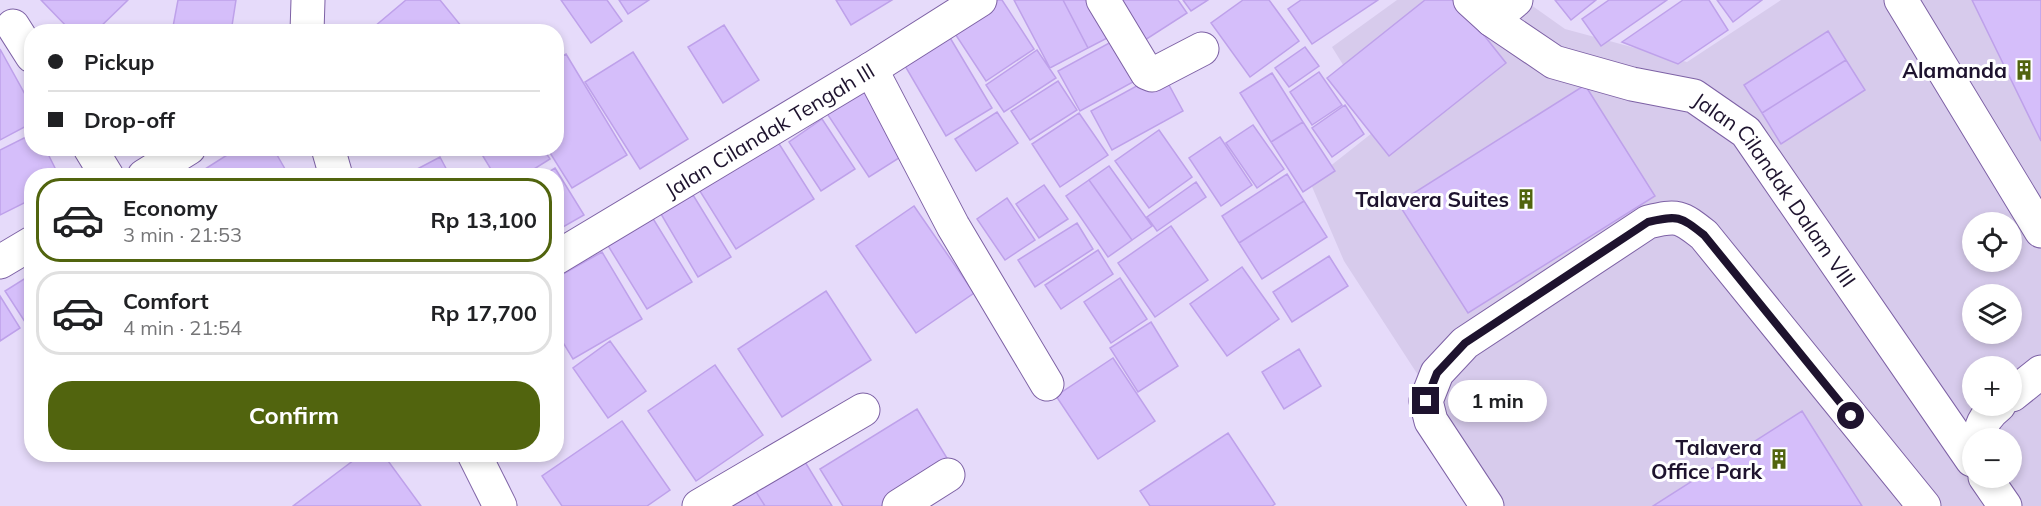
<!DOCTYPE html>
<meta charset="utf-8">
<style>
:root{--surface:#fff;--page:#f2f2f2;--text:#202124;--muted:#757577;--line:#e0e0e0;--accent:#51640e}
body{margin:0;font-family:Mulish,sans-serif;background:var(--page);color:var(--text);height:100vh;display:flex;flex-direction:column;font-size:22px;white-space:nowrap}
*{box-sizing:border-box;margin:0}
p{font-size:20px;color:var(--muted)}
.icon{flex:none;width:33px;height:33px;fill:none;stroke:currentColor;stroke-width:2;stroke-linecap:round;stroke-linejoin:round}
.map{position:relative;flex:1;overflow:hidden}
.drawer{position:absolute;left:24px;top:168px;width:540px;height:294px;display:flex;flex-direction:column;background:var(--surface);border-radius:24px;box-shadow:0 3px 9px #0003}
.drawer>*{flex:none}
.top-card{position:absolute;left:24px;top:24px;width:540px;height:132px;border-radius:24px;box-shadow:0 3px 9px #0003;display:grid;align-content:center;height:132px;padding:0 24px;background:var(--surface)}
.fabs{position:absolute;left:1962px;top:212px;display:grid;gap:12px}
.fabs a{display:grid;place-items:center;width:60px;height:60px;border-radius:50%;background:var(--surface);box-shadow:0 3px 9px #0003;font-size:30px}
.end{position:absolute;width:27px;height:27px;margin:-14px;border:8px solid #1e132e;background:#fff;box-shadow:0 0 0 3px #fff}
.from{border-radius:50%}
.bubble{position:absolute;height:42px;border-radius:21px;background:var(--surface);box-shadow:0 3px 9px #0003;font-size:20px;font-weight:700;line-height:42px;text-align:center}
.top-card b{display:flex;align-items:center;gap:21px;height:57px;font-size:22px}
.top-card b+b{border-top:2px solid var(--line)}
.top-card i{width:15px;height:15px;background:var(--text)}
ul{padding:10px 0 0;list-style:none}
li{display:flex;align-items:center;gap:18px;height:84px;margin:0 12px 9px;padding:0 12px;border:3px solid var(--line);border-radius:24px}
li div{flex:1}
li b{display:block;font-size:22px}
li em{font-style:normal;font-weight:700}
li.current{border-color:var(--accent)}
li>.icon{width:54px;height:54px;stroke-width:1.5}
.primary-button{display:flex;gap:12px;margin-top:auto;padding:12px 24px}
.primary-button a{flex:1;height:69px;border-radius:24px;background:var(--accent);color:#fff;font-size:24px;font-weight:700;line-height:69px;text-align:center}
.map>svg:first-child{display:block}
</style>
<div class="map">
<svg width="2041" height="506" viewBox="0 0 2041 506">
<rect width="100%" height="100%" fill="#e6dbfa"/>
<path fill="#d7cbec" fill-rule="evenodd" d="M1397,0H1524L1565,29L1687,62L1781,0H2041V506H1503L1344,261L1310,182L1381,126L1332,47ZM1972,222H2012V261H1972ZM1972,294H2012V333H1972ZM1972,366H2012V405H1972ZM1972,438H2012V477H1972Z"/>
<path fill="#d5befa" stroke="#bea1ea" stroke-width="1.5" d="M41,0H128L95,32H72Z
M178,0H236L231,32H172Z
M406,0H440L466,32H368Z
M561,0H607L622,21L591,43Z
M619,0H649L628,14Z
M836,0H892L851,25Z
M983,0H1002L1034,49L986,81L948,23Z
M1014,0H1063L1088,48L1050,68Z
M1063,0H1096L1115,34L1088,48Z
M1115,0H1178L1187,13L1142,42Z
M1183,0H1208L1191,11Z
M1243,0H1269L1299,41L1250,77L1211,23Z
M1301,0H1378L1312,44L1288,9Z
M1425,0H1456L1506,63L1389,156L1327,78Z
M1555,0H1596L1571,20Z
M1609,0H1667L1601,46L1582,19Z
M1683,0H1709L1728,30L1678,64L1622,42Z
M1717,0H1762L1733,22Z
M1972,0H2041V141Z
M724,25L759,80L723,103L688,47Z
M946,31L992,108L946,136L901,59Z
M1828,31L1846,60L1762,113L1744,85Z
M1111,42L1133,82L1080,111L1058,71Z
M1305,47L1319,66L1289,87L1275,68Z
M0,49L32,107V123L0,140Z
M1037,50L1056,78L1004,112L986,85Z
M633,52L688,139L640,169L585,82Z
M566,54L627,155L572,188L547,148H556V60Z
M1846,60L1865,90L1781,144L1762,113Z
M1162,72L1183,111L1112,150L1091,111Z
M1319,72L1342,105L1312,125L1290,92Z
M1272,73L1303,122L1271,142L1240,93Z
M1058,81L1077,110L1030,140L1011,111Z
M867,85L910,151L869,177L826,112Z
M1585,85L1655,196L1468,313L1398,203Z
M1345,105L1364,134L1332,157L1312,128Z
M997,112L1018,143L976,171L955,139Z
M1079,113L1108,155L1060,187L1032,144Z
M822,119L855,169L821,191L789,142Z
M1303,122L1335,171L1303,192L1271,142Z
M1253,125L1284,169L1257,188L1226,143Z
M1159,130L1192,177L1149,208L1115,161Z
M32,134V148H45L59,176H32V199L0,215V150Z
M1220,137L1252,185L1221,206L1189,158Z
M776,139L814,199L736,249L698,188Z
M238,148H273L289,176H194Z
M478,148H543L550,159L523,176H495Z
M440,157L450,176H404Z
M1109,166L1152,226L1132,240L1089,180Z
M555,168L584,215L556,231V176H542Z
M1287,174L1304,201L1239,243L1222,216Z
M1089,180L1132,240L1108,257L1066,196Z
M1196,182L1206,197L1157,231L1147,217Z
M1044,185L1068,219L1039,238L1016,204Z
M693,195L731,257L698,277L661,214Z
M1007,198L1035,240L1005,260L977,219Z
M1304,201L1327,237L1262,279L1239,243Z
M914,206L974,293L916,333L856,246Z
M652,217L692,282L647,309L607,244Z
M1077,223L1093,249L1035,287L1018,260Z
M1171,226L1208,280L1155,317L1118,263Z
M1098,250L1113,274L1061,309L1045,285Z
M602,252L642,319L573,359L556,331V278Z
M1329,256L1348,286L1292,322L1273,292Z
M1242,267L1279,319L1227,356L1190,304Z
M32,274V322L27,325L5,291Z
M1120,278L1147,319L1111,343L1084,302Z
M826,291L871,360L782,417L738,349Z
M0,296L20,328L0,341Z
M1151,322L1178,366L1138,392L1110,348Z
M610,341L646,391L608,418L573,368Z
M1299,349L1321,386L1284,409L1262,372Z
M1113,358L1155,421L1098,459L1056,396Z
M715,365L763,435L696,481L648,411Z
M917,409L953,468L892,506H843L820,469Z
M1802,411L1862,506H1653Z
M622,421L670,490L647,506H562L542,476Z
M1228,433L1275,504L1272,506H1150L1140,491Z
M362,454H383L421,506H293Z
M802,457L832,506H765L753,487Z
M753,487L765,506H721Z"/>
<g fill="none" stroke-linecap="round" stroke-linejoin="round">
<g stroke="#7d61a5" stroke-width="35">
<g id="minor">
<path d="M1103,0L1147,73L1152,75L1202,49"/>
<path id="s1" d="M1470,0L1492,20L1554,62L1632,84L1694,96L1746,132L1972,460"/>
<path d="M1901,0L2041,231"/>
<path d="M1492,20L1516,0"/>
<path d="M13,26L32,56"/>
<path d="M307,32L308,0"/>
<path d="M871,69L953,226L1047,384"/>
<path d="M90,148L107,176"/>
<path d="M328,148L336,176"/>
<path d="M144,176L189,148"/>
<path id="s2" d="M556,258L871,69L980,0"/>
<path d="M0,262L32,243"/>
<path d="M2012,395L2041,372"/>
<path d="M1981,438C1979,424 1989,413 1999,405"/>
<path d="M474,454L500,506"/>
<path d="M1985,477L2005,506"/>
<path d="M699,506L863,410"/>
<path d="M899,506L948,475"/>
<path d="M1487,506L1431,421L1426,401L1437,373L1465,343L1648,222C1678,215 1680,216 1704,235L1924,506"/>
</g>
</g>
<use href="#minor" stroke="#fff" stroke-width="33"/>
</g>
<g fill="none" stroke-linecap="round" stroke-linejoin="round">
<path stroke="#1e132e" stroke-width="8" d="M1426,401L1437,373L1465,343L1648,222C1678,215 1680,216 1704,235L1851,416"/>
</g>
<defs>
<g id="building-bare" transform="scale(1.62)"><path d="M-4-6H4V6H1V3H-1V6H-4ZM-2.5-4.3h1.7v1.8h-1.7ZM.8-4.3h1.7v1.8H.8ZM-2.5-1h1.7V.8h-1.7ZM.8-1h1.7V.8H.8Z" fill="#51640e" stroke="#fff" stroke-width="2.5" paint-order="stroke"/></g>
</defs>
<g fill-rule="evenodd">
<use href="#building-bare" x="2024" y="70"/>
<use href="#building-bare" x="1526" y="199"/>
<use href="#building-bare" x="1779" y="459"/>
</g>
<g text-anchor="middle" dominant-baseline="central" stroke-width="6" stroke-linejoin="round" paint-order="stroke">
<g font-size="21" font-weight="bold" fill="#1e132e" stroke="#fff" text-anchor="end">
<text x="2007" y="70">Alamanda</text>
<text x="1509" y="199">Talavera Suites</text>
<text x="1762" y="447">Talavera<tspan x="1762" dy="24">Office Park</tspan></text>
</g>
<g font-size="21" fill="#1e132e" stroke="#fff">
<text stroke="none"><textPath href="#s2" startOffset="249">Jalan Cilandak Tengah III</textPath></text>
<text stroke="none"><textPath href="#s1" startOffset="374">Jalan Cilandak Dalam VIII</textPath></text>
</g>
</g>
</svg>
<div class="fabs">
<a><svg class="icon" aria-label="locate" viewBox="0 0 24 24"><circle cx="12" cy="12" r="6"/><path d="M12 2v4M12 18v4M2 12h4M18 12h4"/></svg></a>
<a><svg class="icon" aria-label="layers" viewBox="0 0 24 24"><path d="M12 4l9 5-9 5-9-5zM3 14l9 5 9-5"/></svg></a>
<a>+</a>
<a>−</a>
</div>
<i class="end from" style="left:1851px;top:416px"></i>
<i class="end" style="left:1426px;top:401px"></i>
<div class="bubble" style="left:1448px;top:380px;width:99px">1 min</div>
<div class="top-card">
<b><i class="from"></i>Pickup</b>
<b><i></i>Drop-off</b>
</div>
<section class="drawer">
<ul>
<li class="current"><svg class="icon" aria-label="car" viewBox="0 0 24 24"><path d="M5 17H2v-5l4-1 3-4h7l3 4 3 1v5h-3M9 17h6M6 11h13"/><circle cx="7" cy="17" r="2"/><circle cx="17" cy="17" r="2"/></svg><div><b>Economy</b><p>3 min · 21:53</p></div><em>Rp 13,100</em></li>
<li><svg class="icon" aria-label="car" viewBox="0 0 24 24"><path d="M5 17H2v-5l4-1 3-4h7l3 4 3 1v5h-3M9 17h6M6 11h13"/><circle cx="7" cy="17" r="2"/><circle cx="17" cy="17" r="2"/></svg><div><b>Comfort</b><p>4 min · 21:54</p></div><em>Rp 17,700</em></li>
</ul>
<div class="primary-button"><a>Confirm</a></div>
</section>
</div>
